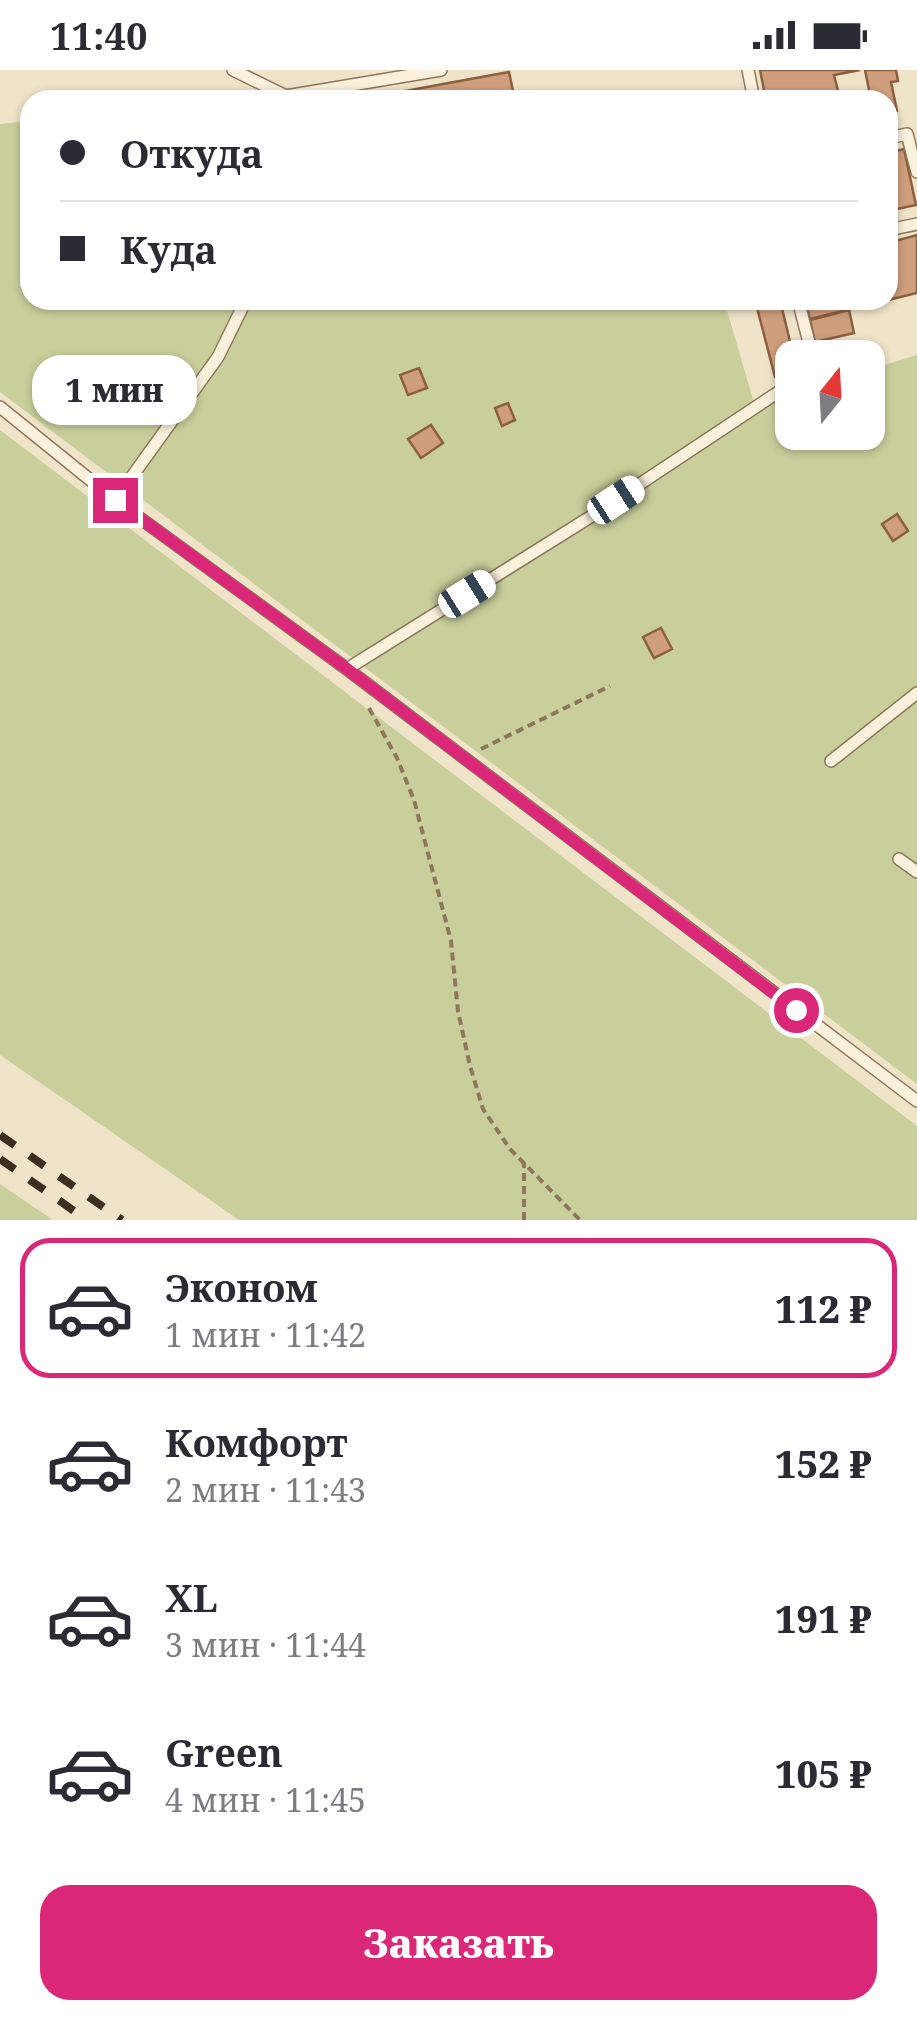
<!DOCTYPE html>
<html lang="ru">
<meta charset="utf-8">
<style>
:root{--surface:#fff;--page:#f7f7f7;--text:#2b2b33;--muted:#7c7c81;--line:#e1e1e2;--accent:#db2777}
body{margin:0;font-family:"Noto Serif",serif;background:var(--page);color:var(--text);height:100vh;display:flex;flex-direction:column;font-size:38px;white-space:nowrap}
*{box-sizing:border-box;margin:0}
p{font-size:32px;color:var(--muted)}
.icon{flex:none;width:55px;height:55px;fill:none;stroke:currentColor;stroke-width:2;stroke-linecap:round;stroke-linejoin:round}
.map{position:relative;height:1150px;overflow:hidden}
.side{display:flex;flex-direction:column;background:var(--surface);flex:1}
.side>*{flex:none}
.banner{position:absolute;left:20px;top:20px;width:878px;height:220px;border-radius:30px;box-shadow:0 2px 8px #0004;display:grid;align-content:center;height:220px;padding:0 40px;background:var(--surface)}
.needle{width:65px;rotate:18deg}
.buttons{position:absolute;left:775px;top:270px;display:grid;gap:20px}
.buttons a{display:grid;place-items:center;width:110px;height:110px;border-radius:20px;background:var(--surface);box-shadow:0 2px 8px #0004;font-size:50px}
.end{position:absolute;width:45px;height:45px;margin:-22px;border:12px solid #db2777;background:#fff;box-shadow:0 0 0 5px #fff}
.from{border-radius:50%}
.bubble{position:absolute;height:70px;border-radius:30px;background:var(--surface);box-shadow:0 2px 8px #0004;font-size:32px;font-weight:800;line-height:70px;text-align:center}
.car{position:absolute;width:30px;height:60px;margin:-30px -15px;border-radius:12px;box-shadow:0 0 8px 2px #0007;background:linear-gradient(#fff 24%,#345 0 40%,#fff 0 76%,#345 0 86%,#fff 0)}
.banner b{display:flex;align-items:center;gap:35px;height:95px;font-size:38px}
.banner b+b{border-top:2px solid var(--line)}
.banner i{width:25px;height:25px;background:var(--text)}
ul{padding:18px 0 0;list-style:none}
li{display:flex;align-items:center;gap:30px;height:140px;margin:0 20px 15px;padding:0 20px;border:5px solid transparent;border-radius:30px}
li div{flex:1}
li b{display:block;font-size:38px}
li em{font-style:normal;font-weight:800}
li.on{border-color:var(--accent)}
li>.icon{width:90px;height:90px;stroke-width:1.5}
.cta{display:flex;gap:20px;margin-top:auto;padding:20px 40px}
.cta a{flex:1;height:115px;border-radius:30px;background:var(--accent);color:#fff;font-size:40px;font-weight:800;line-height:115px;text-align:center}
.status{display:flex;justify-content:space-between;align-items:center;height:70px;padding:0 50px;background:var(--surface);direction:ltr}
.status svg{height:28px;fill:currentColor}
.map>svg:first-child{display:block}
</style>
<div class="status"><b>11:40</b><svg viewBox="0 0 49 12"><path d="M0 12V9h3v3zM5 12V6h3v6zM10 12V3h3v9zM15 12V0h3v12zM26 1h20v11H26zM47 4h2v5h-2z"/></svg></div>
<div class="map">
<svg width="917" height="1150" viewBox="0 0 917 1150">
<rect width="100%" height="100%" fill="#f0e4c8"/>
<path fill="#c9cf9b" d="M30,51V230H724L754,333L792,322V362H868V300L917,285V1014L0,322V54Z
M0,360L917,1056V1150H239L0,985Z
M0,1114L53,1150H0Z"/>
<path fill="#cf9f7d" stroke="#8d5f41" stroke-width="2.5" d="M760,0H860L834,5L839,25L818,30H766Z
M865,0H896L898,11L891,12L897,41L888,44V30H871Z
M509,2L515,30H357L443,14Z
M904,79L916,135L888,141V83Z
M917,165V223L810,249L805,230H888V173Z
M755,230H780L794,288L792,304L775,307Z
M849,240L854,263L815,272L810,250Z
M419,298L427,318L408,325L400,305Z
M508,333L515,350L502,356L495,338Z
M431,355L443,373L421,388L408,369Z
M897,444L908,461L893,471L882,454Z
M661,558L672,579L654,588L643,567Z"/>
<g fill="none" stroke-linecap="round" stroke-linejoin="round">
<g stroke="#8d765c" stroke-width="14">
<path id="lane" d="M233,0L286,26L441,0
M748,0L754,30
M888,68L907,64L917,102
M888,160L917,154
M798,230L813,288
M0,337L115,430L347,599L917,1031
M115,430L218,287L246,230
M347,599L587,449L792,313
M831,691L917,623
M899,789L917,802"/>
</g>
<path stroke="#8d765c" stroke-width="4" stroke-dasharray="8 5" stroke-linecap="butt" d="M369,638L397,688L414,730L451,871L458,941L470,996L483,1039L510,1079L580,1150
M481,679L610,616
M524,1150V1093"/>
<use href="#lane" stroke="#faf1dc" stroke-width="11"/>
<path stroke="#3d2e20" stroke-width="8" stroke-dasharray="18 18" stroke-linecap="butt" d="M0,1065L122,1150
M0,1089L87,1150"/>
</g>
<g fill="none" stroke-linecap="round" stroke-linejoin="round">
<path stroke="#db2777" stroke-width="12" d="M115,430L347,599L796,940"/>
</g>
</svg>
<div class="buttons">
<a><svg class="needle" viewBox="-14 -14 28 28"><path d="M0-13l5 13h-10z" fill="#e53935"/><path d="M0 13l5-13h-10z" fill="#7c7c81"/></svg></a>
</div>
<i class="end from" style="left:796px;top:940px"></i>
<i class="end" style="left:115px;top:430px"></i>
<div class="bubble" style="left:32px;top:285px;width:165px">1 мин</div>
<i class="car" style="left:616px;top:430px;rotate:57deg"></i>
<i class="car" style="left:467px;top:524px;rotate:58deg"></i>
<div class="banner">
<b><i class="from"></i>Откуда</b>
<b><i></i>Куда</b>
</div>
</div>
<section class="side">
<ul>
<li class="on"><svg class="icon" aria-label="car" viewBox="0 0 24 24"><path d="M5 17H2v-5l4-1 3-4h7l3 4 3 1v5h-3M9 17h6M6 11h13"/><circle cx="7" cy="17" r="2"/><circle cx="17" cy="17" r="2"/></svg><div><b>Эконом</b><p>1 мин · 11:42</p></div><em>112 ₽</em></li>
<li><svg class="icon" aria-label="car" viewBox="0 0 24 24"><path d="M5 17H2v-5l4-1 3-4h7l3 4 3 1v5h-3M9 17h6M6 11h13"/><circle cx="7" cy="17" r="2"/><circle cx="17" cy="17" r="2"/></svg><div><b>Комфорт</b><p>2 мин · 11:43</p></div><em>152 ₽</em></li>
<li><svg class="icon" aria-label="car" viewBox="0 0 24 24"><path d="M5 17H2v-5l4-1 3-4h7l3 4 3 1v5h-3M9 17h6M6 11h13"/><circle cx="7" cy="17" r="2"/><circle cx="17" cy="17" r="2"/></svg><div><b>XL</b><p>3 мин · 11:44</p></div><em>191 ₽</em></li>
<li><svg class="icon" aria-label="car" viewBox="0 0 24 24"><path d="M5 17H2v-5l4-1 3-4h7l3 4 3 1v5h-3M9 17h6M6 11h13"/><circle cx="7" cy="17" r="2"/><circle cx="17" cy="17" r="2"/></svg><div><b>Green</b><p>4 мин · 11:45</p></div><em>105 ₽</em></li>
</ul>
<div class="cta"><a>Заказать</a></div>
</section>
